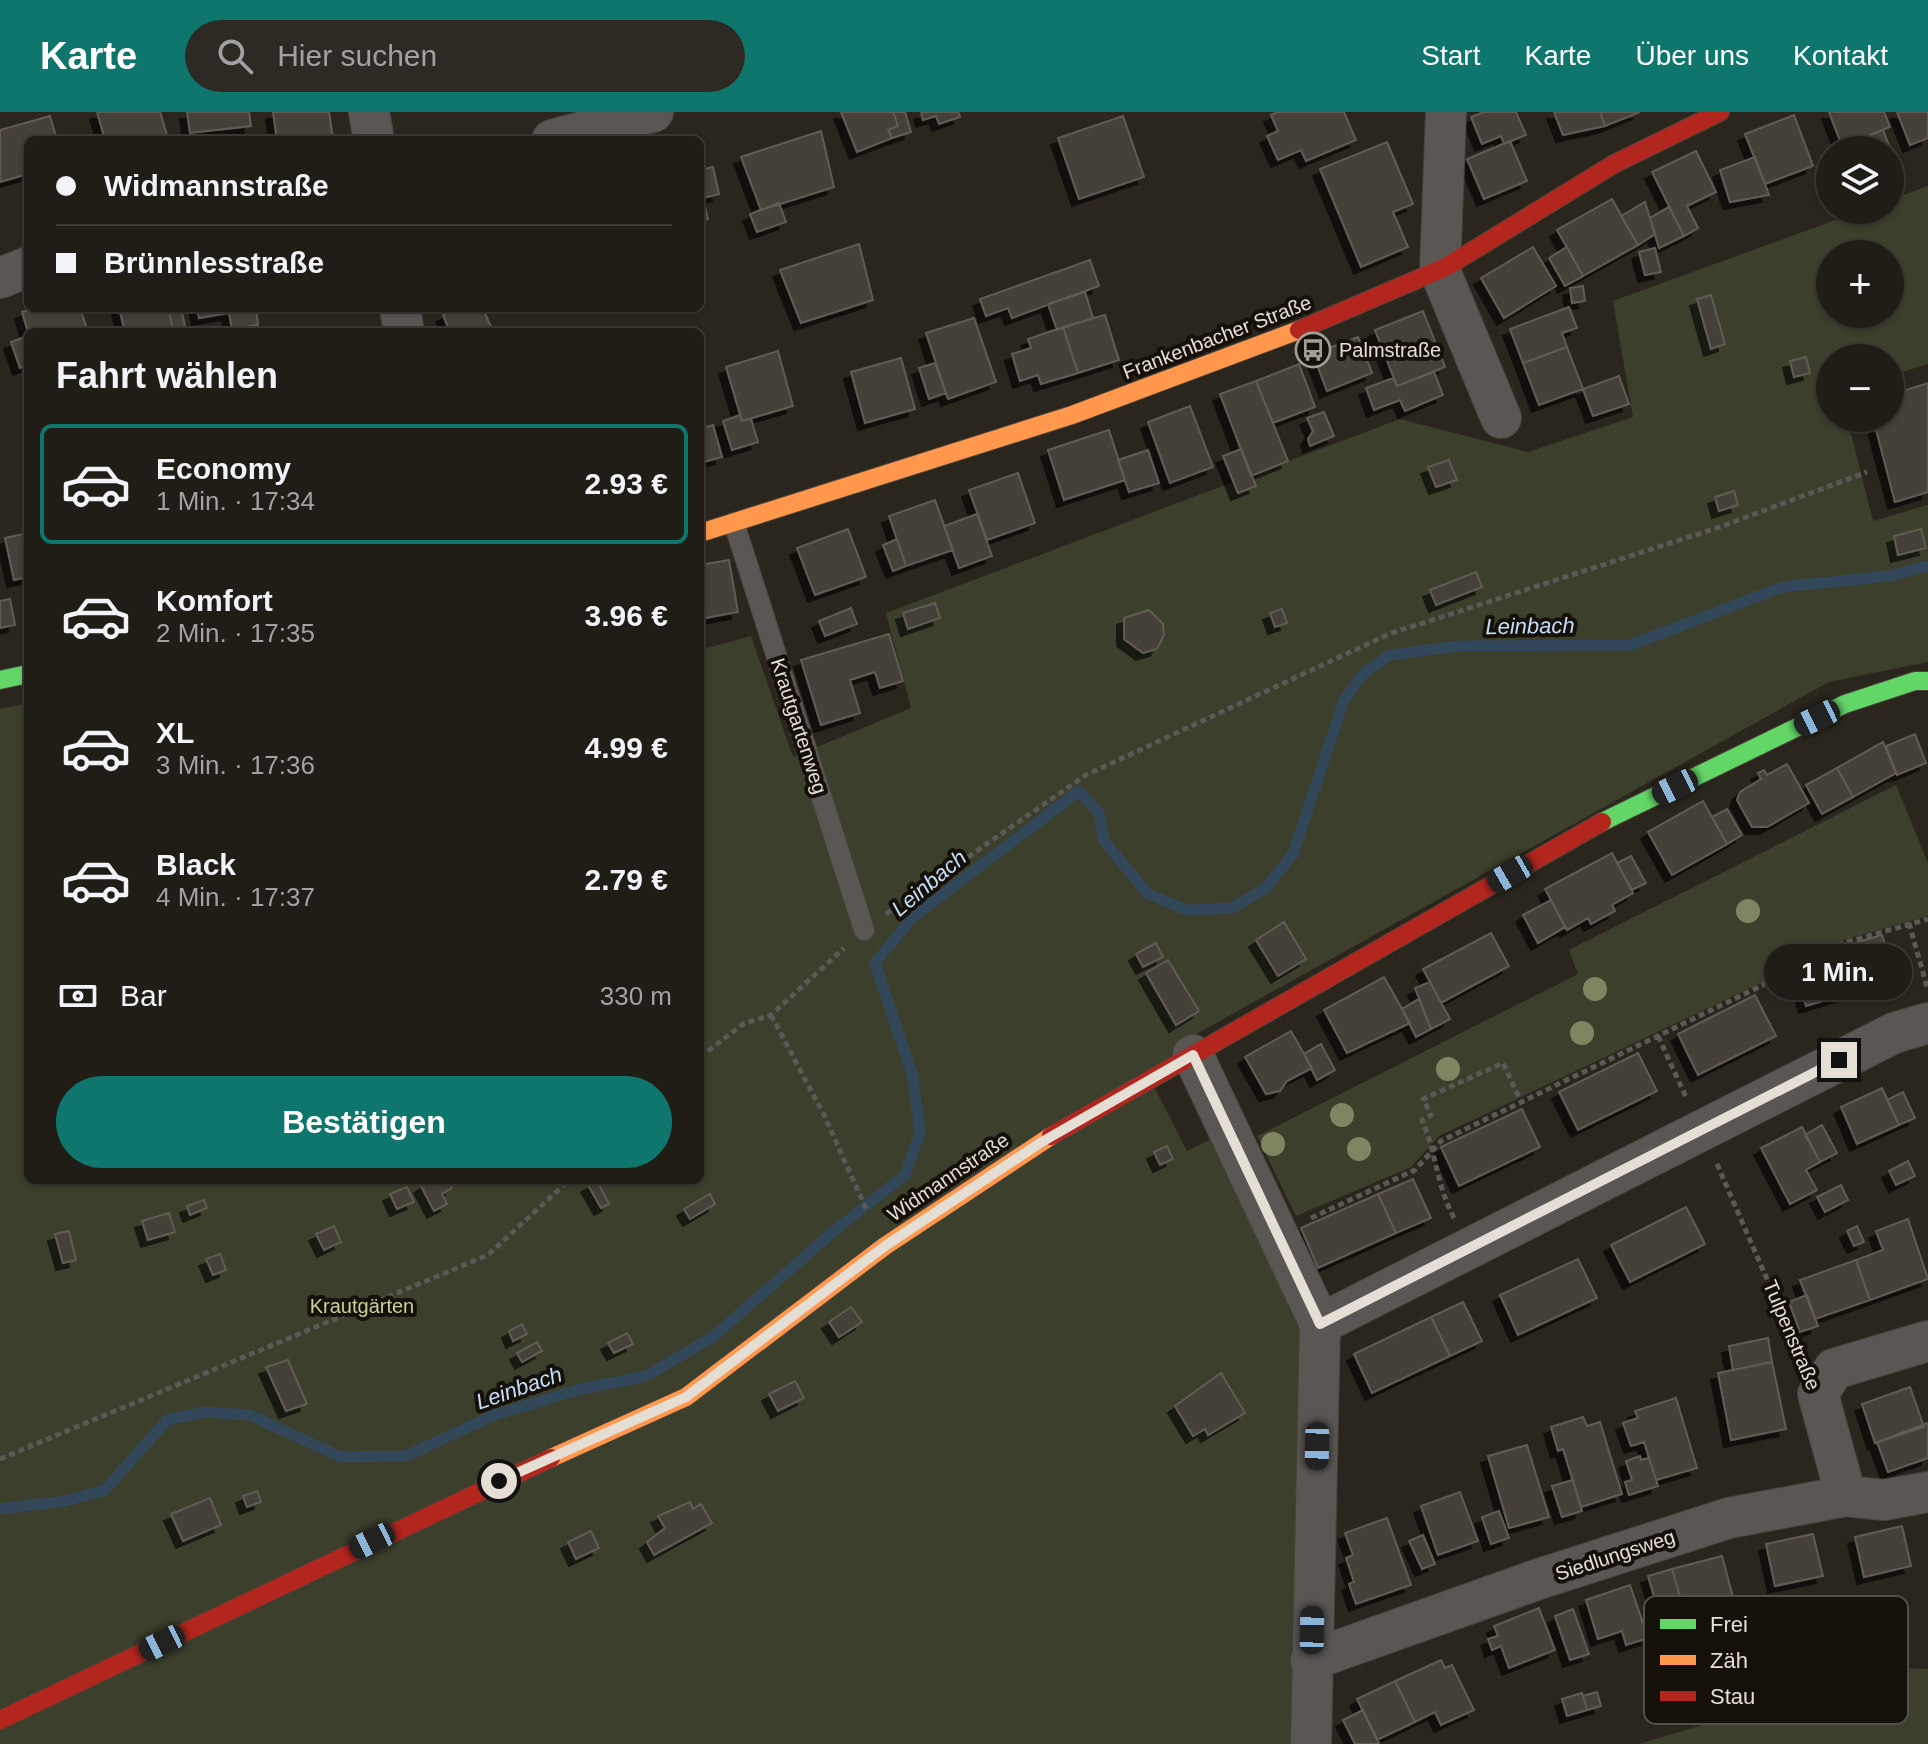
<!DOCTYPE html>
<html lang="de">
<meta charset="utf-8">
<style>
:root{--surface:#201c16;--page:#2d2923;--text:#f1f3f6;--muted:#a2a1a1;--line:#3d3a35;--accent:#0f766e}
body{margin:0;font-family:Arial,sans-serif;background:var(--page);color:var(--text);height:100vh;display:flex;flex-direction:column;font-size:30px;white-space:nowrap}
*{box-sizing:border-box;margin:0}
p{font-size:26px;color:var(--muted)}
.icon{flex:none;width:44px;height:44px;fill:none;stroke:currentColor;stroke-width:2;stroke-linecap:round;stroke-linejoin:round}
.map{position:relative;flex:1;overflow:hidden}
.panel{position:absolute;left:24px;top:216px;width:680px;height:856px;display:flex;flex-direction:column;background:var(--surface);border-radius:12px;box-shadow:0 2px 6px #0004,0 0 0 2px var(--line)}
.panel>*{flex:none}
.hud{position:absolute;left:24px;top:24px;width:680px;height:176px;border-radius:12px;box-shadow:0 2px 6px #0004,0 0 0 2px var(--line);display:grid;align-content:center;height:176px;padding:0 32px;background:var(--surface)}
.buttons{position:absolute;left:1816px;top:24px;display:grid;gap:16px}
.buttons a{display:grid;place-items:center;width:88px;height:88px;border-radius:50%;background:var(--surface);box-shadow:0 2px 6px #0004,0 0 0 2px var(--line);font-size:40px}
.end{position:absolute;width:36px;height:36px;margin:-18px;border:10px solid #e4ded4;background:#111;box-shadow:0 0 0 4px #111}
.from{border-radius:50%}
.bubble{position:absolute;height:56px;border-radius:28px;background:var(--surface);box-shadow:0 2px 6px #0004,0 0 0 2px var(--line);font-size:26px;font-weight:700;line-height:56px;text-align:center}
.car{position:absolute;width:24px;height:48px;margin:-24px -12px;border-radius:10px;box-shadow:0 0 6px 2px #0007;background:linear-gradient(#222 24%,#8ab4d8 0 40%,#222 0 76%,#8ab4d8 0 86%,#222 0)}
.hud b{display:flex;align-items:center;gap:28px;height:76px;font-size:30px}
.hud b+b{border-top:2px solid var(--line)}
.hud i{width:20px;height:20px;background:var(--text)}
ul{padding:0;list-style:none}
li{display:flex;align-items:center;gap:24px;height:120px;margin:0 16px 12px;padding:0 16px;border:4px solid transparent;border-radius:12px}
li div{flex:1}
li b{display:block;font-size:30px}
li em{font-style:normal;font-weight:700}
li.on{border-color:var(--accent)}
li>.icon{width:72px;height:72px;stroke-width:1.5}
h2{padding:0 32px;font-size:36px;line-height:96px}
.pay{display:flex;align-items:center;gap:20px;height:88px;padding:0 32px;font-size:30px}
.pay p{margin-inline-start:auto}
.primary-button{display:flex;gap:16px;margin-top:auto;padding:16px 32px}
.primary-button a{flex:1;height:92px;border-radius:48px;background:var(--accent);color:#fff;font-size:32px;font-weight:700;line-height:92px;text-align:center}
header{display:flex;align-items:center;gap:48px;box-sizing:border-box;height:112px;padding:0 40px;background:var(--accent);color:#fff}
header strong{font-size:38px}
nav{display:flex;gap:44px;margin-inline-start:auto;font-size:28px}
.search{width:560px;height:72px;background:var(--page);display:flex;align-items:center;gap:20px;box-sizing:border-box;padding:0 28px;border-radius:44px;color:var(--muted);font-size:30px}
.map>svg:first-child{display:block}
</style>
<header>
<strong>Karte</strong>
<div class="search"><svg class="icon" aria-label="search" viewBox="0 0 24 24"><circle cx="10" cy="10" r="6"/><path d="M15 15l6 6"/></svg>Hier suchen</div>
<nav><a>Start</a><a>Karte</a><a>Über uns</a><a>Kontakt</a></nav>
</header>
<div class="map">
<svg width="1928" height="1632" viewBox="0 0 1928 1632">
<defs>
<filter id="shadow"><feDropShadow dx="-7" dy="7" stdDeviation="0" flood-color="#0009"/></filter>
</defs>
<rect width="100%" height="100%" fill="#2b261d"/>
<path fill="#3c3f2b" fill-rule="evenodd" d="M1928,74V252L1890,264V246H1830V306H1847L1873,409L1928,393V550L1829,570L1180,931L1154,975L1187,1039L1223,1021L1312,1213L1301,1632H0V597L28,591V1068H700V538L751,524L793,645L911,596L886,501L1400,307L1528,340L1633,305L1613,189L1863,98H1890V88ZM1830,142H1890V202H1830Z
M1896,673L1928,751V804L1781,846L1761,871L1439,1024L1411,1055L1296,1104L1257,1024L1578,862L1569,838Z
M1894,1556L1928,1557V1632H1639Z"/>
<g fill="none" stroke-linecap="round" stroke-linejoin="round">
<path stroke="#33475a" stroke-width="11" d="M0,1397L65,1389L105,1378L167,1308L205,1300L250,1303L341,1345L406,1344L492,1304L577,1278L646,1264L713,1225L835,1118L905,1063L920,1020L913,965L875,851L913,805L1079,679L1099,701L1104,729L1148,782L1187,798L1232,796L1266,776L1293,742L1344,588L1363,562L1390,543L1458,534L1631,533L1782,475L1889,464L1928,454"/>
</g>
<path fill="#454037" stroke="#615c55" stroke-width="2" filter="url(#shadow)" d="M97,0H160L167,23L151,28H105Z
M187,0H249L251,14L190,21Z
M273,0H329L333,27L277,28Z
M841,0H893L898,14L888,18L892,26L857,40Z
M893,0H905L911,20L892,26L888,18L898,14Z
M921,0H958L960,5L939,12L936,4L923,8Z
M1278,0H1344L1356,28L1306,49L1301,38L1278,48L1267,24L1278,19L1271,3Z
M1484,0H1516L1526,23L1504,32L1501,24L1482,32L1471,5Z
M1554,0H1600L1605,14L1563,23Z
M1600,0H1640L1605,14Z
M1829,0H1884L1890,15L1842,34Z
M1897,0H1928V26L1910,33Z
M1794,3L1813,54L1765,72L1745,22Z
M50,4L57,28H28V62L0,70V18Z
M1123,4L1144,65L1079,87L1058,26Z
M1883,18L1893,43L1890,45V38H1861L1857,28Z
M821,19L834,75L761,98L741,45Z
M1510,29L1527,69L1484,87L1467,47Z
M1387,30L1413,92L1393,100L1408,135L1361,155L1320,57Z
M1696,39L1716,80L1687,94L1698,116L1684,124L1652,60Z
M1755,45L1769,83L1730,90L1720,58Z
M713,55L719,82L703,86L708,107L700,109V58Z
M1612,87L1638,133L1583,164L1557,118Z
M1645,90L1655,122L1638,133L1621,104Z
M779,91L786,110L757,120L750,102Z
M1669,95L1684,124L1659,136L1650,106Z
M859,132L873,188L801,211L780,158Z
M1533,135L1556,174L1504,206L1481,166Z
M1567,135L1583,164L1565,174L1549,146Z
M1655,136L1661,160L1645,163L1639,140Z
M1090,148L1099,174L1012,206L1008,196L986,204L980,187Z
M1583,174L1585,189L1572,191L1570,176Z
M1085,180L1093,206L1057,218L1048,192Z
M1711,183L1725,232L1711,237L1697,187Z
M1569,195L1577,216L1562,221L1567,235L1523,251L1510,217Z
M34,196H80L88,220H28L22,200Z
M119,196H168L173,217L125,220Z
M168,196H181L185,214L173,217Z
M197,196H256L258,213L232,217L229,201L199,206Z
M459,196H483L493,220H450L443,203Z
M1423,199L1445,255L1397,274L1375,218Z
M1105,203L1119,248L1078,261L1063,215Z
M974,206L996,270L948,287L926,221Z
M1063,215L1078,261L1041,272L1038,263L1020,269L1012,242L1031,236L1028,227Z
M28,224V253L20,256L11,230Z
M1358,225L1372,261L1327,279L1313,242Z
M1567,235L1583,277L1539,293L1523,251Z
M778,239L793,294L742,309L726,255Z
M1806,245L1810,261L1794,265L1790,249Z
M901,246L915,297L865,311L851,260Z
M935,251L946,281L929,287L919,256Z
M1299,252L1315,295L1273,311L1256,269Z
M1434,260L1443,283L1405,299L1400,288L1374,298L1366,276L1393,266L1397,274Z
M1619,264L1629,292L1593,304L1583,277Z
M1256,269L1288,349L1251,364L1220,282Z
M1928,271V380L1895,390L1873,306H1890V283Z
M1190,294L1213,355L1170,371L1148,310Z
M1324,300L1334,324L1310,334L1308,327L1313,319L1307,306Z
M740,303L742,309L751,307L758,330L732,338L723,309Z
M713,313L722,345L700,351V317Z
M1109,318L1125,368L1064,388L1048,338Z
M1241,337L1256,374L1238,381L1223,344Z
M1148,338L1159,371L1129,380L1118,348Z
M1449,348L1457,368L1436,375L1428,355Z
M1018,361L1035,411L987,428L969,378Z
M1734,379L1738,393L1719,399L1715,385Z
M935,388L953,438L906,454L889,404Z
M977,402L992,444L959,456L944,414Z
M848,417L866,465L815,483L797,436Z
M1921,417L1926,436L1898,443L1894,424Z
M28,421V465L14,468L5,426Z
M897,427L906,454L893,459L883,433Z
M729,448L738,500L700,507V453Z
M1476,460L1482,475L1436,493L1430,478Z
M10,487L15,513L0,516V489Z
M935,491L940,506L908,517L903,501Z
M851,496L857,512L825,524L819,509Z
M1282,497L1287,511L1275,515L1270,501Z
M1149,498L1163,512L1164,523L1157,537L1143,541L1124,527V506Z
M889,522L903,569L880,576L875,560L850,568L860,601L821,613L801,548Z
M1915,622L1926,651L1897,663L1886,634Z
M1883,630L1896,661L1853,685L1837,656Z
M1787,652L1809,691L1767,715H1752L1737,688L1740,680L1761,667L1758,661L1764,658L1767,663Z
M1837,656L1853,685L1822,702L1806,673Z
M1703,689L1727,732L1672,763L1648,720Z
M1727,697L1742,723L1727,732L1712,705Z
M1612,741L1633,781L1612,793L1615,799L1591,812L1588,806L1567,818L1545,777Z
M1631,744L1646,771L1632,778L1617,751Z
M1551,788L1565,815L1538,831L1523,803Z
M1284,810L1306,847L1278,864L1256,828Z
M1491,821L1509,854L1441,891L1423,857Z
M1882,823L1896,867L1806,894L1793,849Z
M1156,831L1163,845L1143,855L1136,842Z
M1168,848L1199,899L1176,913L1146,861Z
M1384,865L1410,911L1347,941L1324,898Z
M1430,870L1450,907L1431,917L1415,876Z
M1755,883L1776,924L1698,963L1678,922Z
M1419,887L1431,917L1416,925L1402,897Z
M1291,919L1312,956L1287,969L1280,979L1266,982L1245,945Z
M1321,932L1335,958L1317,968L1304,942Z
M1638,941L1657,979L1578,1018L1559,980Z
M1882,976L1899,1013L1857,1032L1841,995Z
M1903,980L1915,1006L1899,1013L1887,988Z
M1522,997L1540,1035L1459,1074L1441,1035Z
M1822,1013L1837,1041L1820,1050L1805,1023Z
M1802,1015L1820,1050L1806,1058L1817,1078L1790,1092L1761,1036Z
M1167,1034L1173,1047L1160,1053L1154,1040Z
M1908,1049L1915,1064L1896,1073L1889,1059Z
M1413,1067L1431,1106L1396,1121L1378,1082Z
M432,1068H448L452,1076L442,1082L447,1092L434,1099L421,1074Z
M597,1069L609,1092L601,1096L588,1073Z
M1841,1073L1848,1088L1825,1100L1817,1085Z
M407,1075L414,1090L397,1097L390,1082Z
M710,1082L715,1092L690,1107L684,1097Z
M1378,1082L1396,1121L1318,1156L1301,1116Z
M204,1088L207,1096L190,1103L187,1094Z
M1686,1095L1705,1132L1630,1170L1611,1133Z
M169,1101L175,1120L148,1128L142,1109Z
M1908,1107L1928,1167L1870,1188L1856,1148L1883,1138L1876,1119Z
M334,1114L341,1130L324,1138L316,1122Z
M1857,1114L1864,1130L1854,1134L1847,1119Z
M69,1119L76,1148L63,1151L55,1122Z
M220,1142L226,1158L213,1163L206,1147Z
M1578,1147L1597,1186L1518,1223L1500,1183Z
M1856,1148L1870,1188L1815,1207L1800,1168Z
M1807,1183L1818,1214L1800,1220L1789,1190Z
M1463,1190L1482,1229L1450,1244L1431,1205Z
M851,1195L862,1210L839,1225L829,1210Z
M1431,1205L1450,1244L1372,1281L1354,1242Z
M522,1212L527,1222L513,1229L509,1219Z
M627,1221L633,1232L614,1241L608,1231Z
M1768,1226L1772,1250L1733,1258L1729,1234Z
M537,1230L542,1239L522,1250L517,1241Z
M288,1248L307,1292L286,1299L266,1255Z
M1772,1250L1786,1317L1731,1328L1718,1261Z
M1221,1261L1245,1301L1208,1323L1205,1317L1193,1324L1175,1294Z
M795,1269L804,1286L778,1299L769,1282Z
M1910,1275L1924,1315L1875,1331L1862,1292Z
M1676,1286L1697,1356L1656,1368L1644,1330L1631,1334L1623,1311L1638,1306L1635,1299Z
M1583,1305L1587,1314L1600,1310L1622,1382L1581,1395L1563,1337L1558,1339L1551,1315Z
M1928,1311V1346L1888,1360L1877,1330Z
M1527,1333L1549,1405L1509,1416L1488,1344Z
M1640,1344L1641,1348L1649,1346L1658,1374L1629,1383L1625,1370L1632,1368L1626,1349Z
M1573,1368L1582,1399L1562,1405L1552,1374Z
M257,1379L261,1390L247,1395L243,1384Z
M1460,1380L1478,1429L1438,1443L1421,1394Z
M210,1386L221,1413L183,1429L171,1402Z
M690,1390L693,1397L701,1392L712,1411L654,1443L647,1430L665,1416L658,1404Z
M1499,1399L1509,1426L1491,1432L1482,1405Z
M1387,1406L1411,1473L1356,1492L1349,1472L1354,1470L1346,1446L1353,1443L1345,1421Z
M1902,1414L1911,1454L1864,1465L1855,1425Z
M591,1419L599,1436L576,1447L568,1430Z
M1813,1422L1823,1464L1775,1474L1766,1432Z
M1423,1423L1435,1452L1422,1457L1409,1429Z
M1722,1444L1733,1485L1684,1498L1672,1457Z
M1672,1457L1684,1498L1660,1505L1648,1464Z
M1630,1473L1648,1526L1626,1533L1622,1519L1598,1527L1586,1488Z
M1539,1496L1555,1538L1509,1556L1501,1534L1492,1538L1488,1527L1498,1524L1494,1514Z
M1573,1497L1589,1542L1570,1548L1555,1504Z
M1441,1548L1445,1556L1452,1553L1474,1598L1441,1613L1435,1600L1415,1610L1395,1569Z
M1395,1569L1415,1610L1377,1628L1357,1587Z
M1597,1580L1601,1594L1587,1598L1583,1584Z
M1582,1581L1587,1598L1567,1604L1562,1587Z
M1363,1598L1379,1631L1376,1632H1355L1343,1608Z"/>
<g fill="none" stroke-linecap="round" stroke-linejoin="round">
<g stroke="#48433b" stroke-width="22">
<path id="lane" d="M734,411L864,818"/>
</g>
<g stroke="#48433b" stroke-width="42">
<path id="street" d="M369,0L374,28
M1446,0L1440,159L1501,306
M552,28L653,0
M0,166L28,155
M400,196L404,220
M1193,943L1320,1212L1311,1632
M1320,1212L1894,921L1928,911
M1846,1384L1818,1282L1834,1257L1928,1229
M1311,1548L1539,1467L1729,1406L1846,1384L1884,1388L1928,1380"/>
</g>
<g stroke="#48433b" stroke-width="20">
<path id="fast" d="M0,568L28,562
M1602,710L1845,592L1915,569H1928"/>
</g>
<g stroke="#48433b" stroke-width="20">
<path id="slow" d="M700,421L1072,303L1299,218
M551,1346L686,1285L885,1134L1051,1024"/>
</g>
<g stroke="#48433b" stroke-width="20">
<path id="jam" d="M1299,218L1446,155L1614,52L1720,0
M1051,1024L1602,710
M0,1608L551,1346"/>
</g>
<path stroke="#5b5855" stroke-width="5" stroke-dasharray="6 4" stroke-linecap="butt" d="M886,802L1086,663L1389,522L1720,415L1867,360
M1909,811L1927,875
M771,903L824,1003L867,1099
M1658,924L1686,985
M700,945L743,912L771,903L844,836
M1717,1052L1799,1241
M1311,1106L1415,1058L1441,1029L1763,873L1781,849L1928,807
M1454,1106C1436,1072 1437,1043 1422,1008L1431,1003L1423,987L1503,951L1521,990
M0,1347L488,1143L569,1068"/>
<use href="#lane" stroke="#5a5654" stroke-width="20"/>
<use href="#street" stroke="#5a5654" stroke-width="40"/>
<use href="#fast" stroke="#63d668" stroke-width="18"/>
<use href="#slow" stroke="#ff974d" stroke-width="18"/>
<use href="#jam" stroke="#b3261e" stroke-width="18"/>
</g>
<g fill="#818461">
<circle cx="1748" cy="799" r="12"/>
<circle cx="1595" cy="877" r="12"/>
<circle cx="1582" cy="921" r="12"/>
<circle cx="1448" cy="957" r="12"/>
<circle cx="1342" cy="1003" r="12"/>
<circle cx="1273" cy="1032" r="12"/>
<circle cx="1359" cy="1037" r="12"/>
</g>
<g fill="none" stroke-linecap="round" stroke-linejoin="round">
<path stroke="#e4ded4" stroke-width="10" d="M499,1369L686,1285L885,1134L1040,1031L1193,943L1320,1212L1839,948"/>
</g>
<defs>
<g id="bus-ring" transform="scale(1.8)"><circle r="9.5" fill="#15110a" stroke="#a39e94" stroke-width="1.5"/><path d="M-5-6H5V4H4V6H2V4H-2V6H-4V4H-5ZM-3.5-4V0h7V-4ZM-3.5 1.2v1.5H-2V1.2ZM2 1.2v1.5H3.5V1.2Z" fill="#a39e94"/></g>
</defs>
<g fill-rule="evenodd">
<use href="#bus-ring" x="1313" y="238"/>
</g>
<g text-anchor="middle" dominant-baseline="central" stroke-width="8" stroke-linejoin="round" paint-order="stroke">
<g font-size="20" fill="#e4ded4" stroke="#15110a">
<text transform="translate(1217 225) rotate(-21)">Frankenbacher Straße</text>
<text transform="translate(799 614) rotate(72)">Krautgartenweg</text>
<text transform="translate(948 1065) rotate(-34)">Widmannstraße</text>
<text transform="translate(1792 1223) rotate(67)">Tulpenstraße</text>
<text transform="translate(1615 1443) rotate(-18)">Siedlungsweg</text>
</g>
<g font-size="20" fill="#e4ded4" stroke="#15110a" text-anchor="start">
<text x="1339" y="238">Palmstraße</text>
</g>
<g font-size="20" fill="#c7d198" stroke="#15110a">
<text x="362" y="1194">Krautgärten</text>
</g>
<g font-size="22" font-style="italic" fill="#c3ddf7" stroke="#15110a">
<text transform="translate(1530 514) rotate(-1)">Leinbach</text>
<text transform="translate(929 771) rotate(-40)">Leinbach</text>
<text transform="translate(519 1276) rotate(-19)">Leinbach</text>
</g>
</g>
<rect x="1644" y="1484" width="264" height="128" rx="12" fill="#15110a" stroke="#534e47" stroke-width="2"/>
<rect x="1660" y="1507" width="36" height="10" fill="#63d668"/>
<rect x="1660" y="1543" width="36" height="10" fill="#ff974d"/>
<rect x="1660" y="1579" width="36" height="10" fill="#b3261e"/>
<g font-size="22" fill="#e4ded4">
<text x="1710" y="1520">Frei</text>
<text x="1710" y="1556">Zäh</text>
<text x="1710" y="1592">Stau</text>
</g>
</svg>
<div class="buttons">
<a><svg class="icon" aria-label="layers" viewBox="0 0 24 24"><path d="M12 4l9 5-9 5-9-5zM3 14l9 5 9-5"/></svg></a>
<a>+</a>
<a>−</a>
</div>
<i class="end from" style="left:499px;top:1369px"></i>
<i class="end" style="left:1839px;top:948px"></i>
<div class="bubble" style="left:1764px;top:832px;width:148px">1 Min.</div>
<i class="car" style="left:1817px;top:606px;rotate:244deg"></i>
<i class="car" style="left:1675px;top:675px;rotate:244deg"></i>
<i class="car" style="left:1510px;top:762px;rotate:240deg"></i>
<i class="car" style="left:1317px;top:1334px;rotate:181deg"></i>
<i class="car" style="left:372px;top:1429px;rotate:244deg"></i>
<i class="car" style="left:1312px;top:1518px;rotate:1deg"></i>
<i class="car" style="left:162px;top:1531px;rotate:244deg"></i>
<div class="hud">
<b><i class="from"></i>Widmannstraße</b>
<b><i></i>Brünnlesstraße</b>
</div>
<section class="panel">
<h2>Fahrt wählen</h2>
<ul>
<li class="on"><svg class="icon" aria-label="car" viewBox="0 0 24 24"><path d="M5 17H2v-5l4-1 3-4h7l3 4 3 1v5h-3M9 17h6M6 11h13"/><circle cx="7" cy="17" r="2"/><circle cx="17" cy="17" r="2"/></svg><div><b>Economy</b><p>1 Min. · 17:34</p></div><em>2.93 €</em></li>
<li><svg class="icon" aria-label="car" viewBox="0 0 24 24"><path d="M5 17H2v-5l4-1 3-4h7l3 4 3 1v5h-3M9 17h6M6 11h13"/><circle cx="7" cy="17" r="2"/><circle cx="17" cy="17" r="2"/></svg><div><b>Komfort</b><p>2 Min. · 17:35</p></div><em>3.96 €</em></li>
<li><svg class="icon" aria-label="car" viewBox="0 0 24 24"><path d="M5 17H2v-5l4-1 3-4h7l3 4 3 1v5h-3M9 17h6M6 11h13"/><circle cx="7" cy="17" r="2"/><circle cx="17" cy="17" r="2"/></svg><div><b>XL</b><p>3 Min. · 17:36</p></div><em>4.99 €</em></li>
<li><svg class="icon" aria-label="car" viewBox="0 0 24 24"><path d="M5 17H2v-5l4-1 3-4h7l3 4 3 1v5h-3M9 17h6M6 11h13"/><circle cx="7" cy="17" r="2"/><circle cx="17" cy="17" r="2"/></svg><div><b>Black</b><p>4 Min. · 17:37</p></div><em>2.79 €</em></li>
</ul>
<div class="pay"><svg class="icon" aria-label="cash" viewBox="0 0 24 24"><path d="M3 7h18v10H3z"/><circle cx="12" cy="12" r="2"/></svg>Bar<p>330 m</p></div>
<div class="primary-button"><a>Bestätigen</a></div>
</section>
</div>
